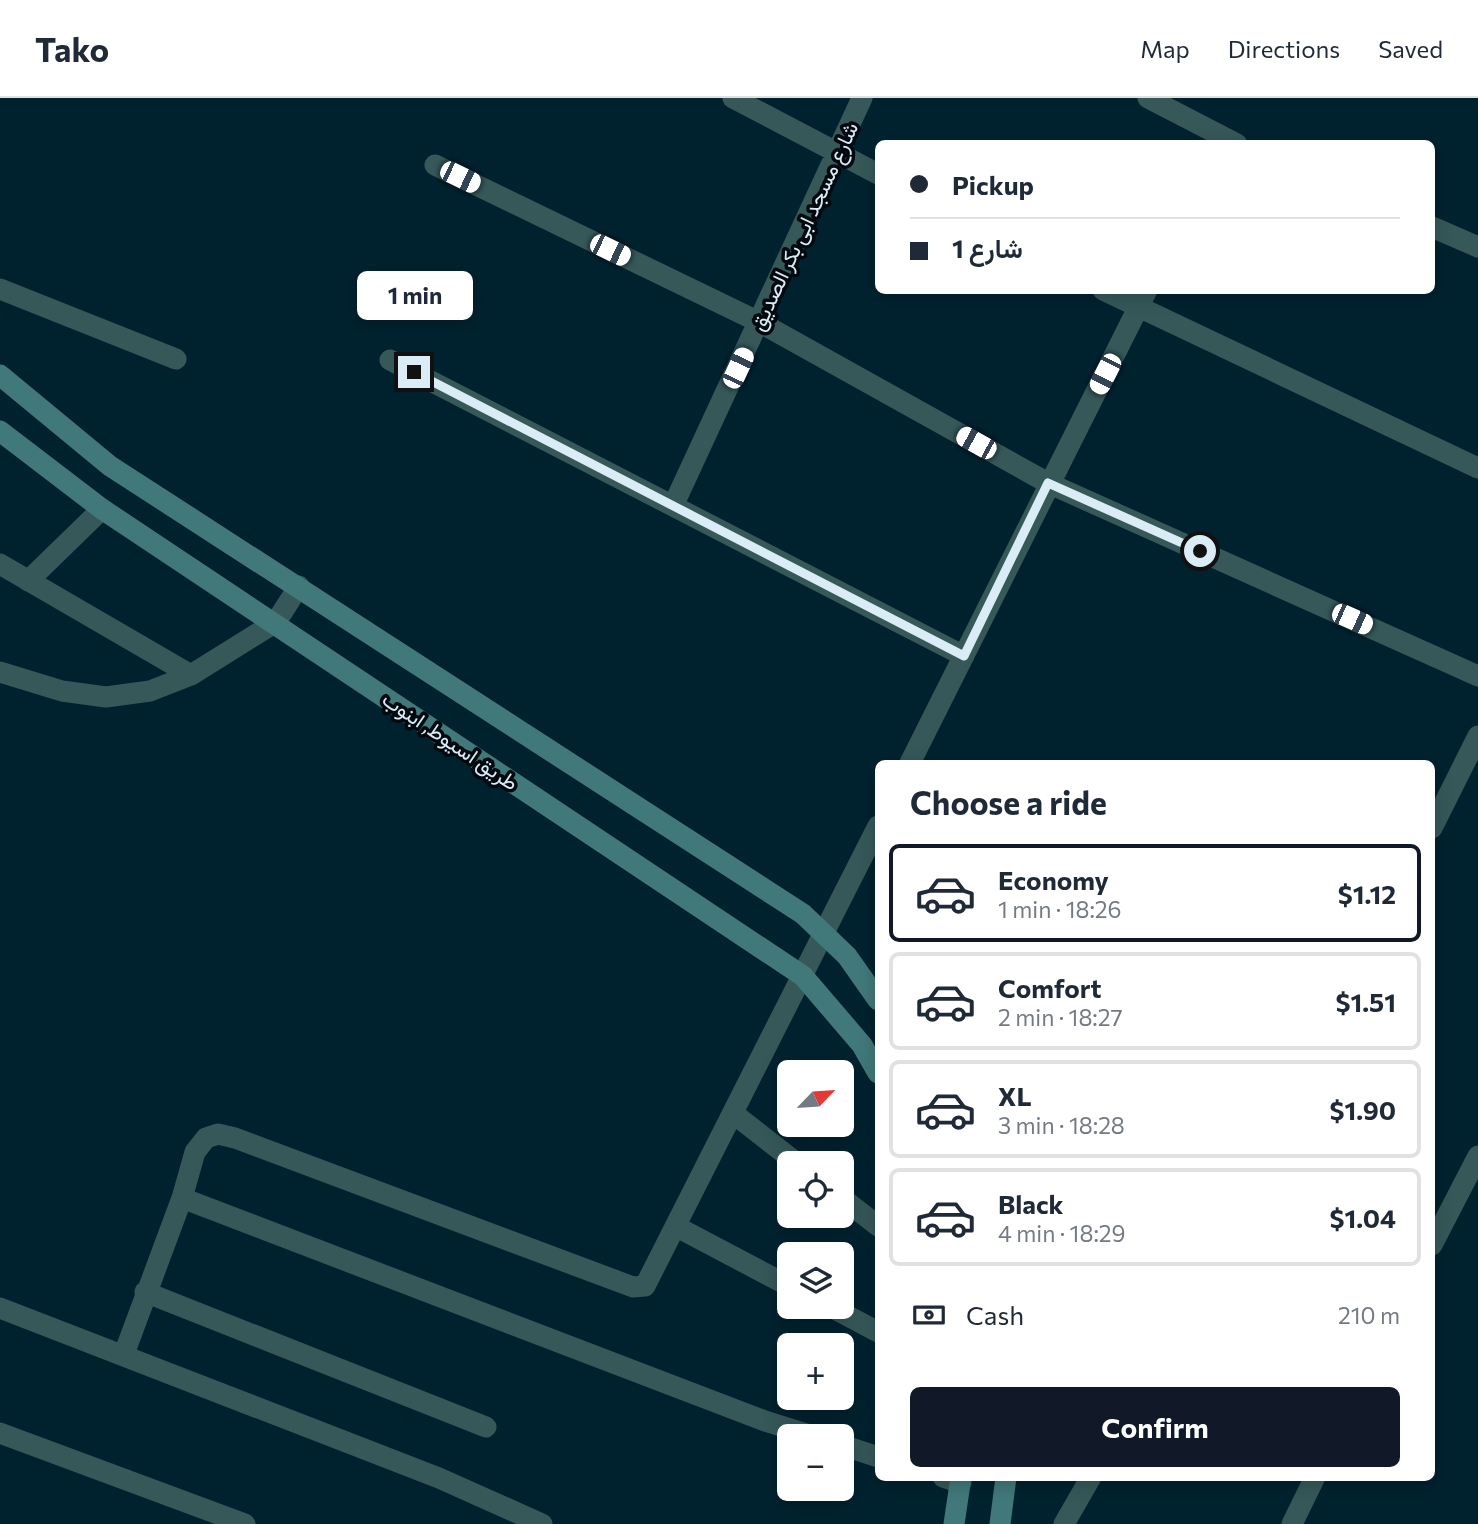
<!DOCTYPE html>
<meta charset="utf-8">
<style>
:root{--surface:#fff;--page:#f6f6f7;--text:#1f2937;--muted:#747a83;--line:#e0e1e3;--accent:#111827}
body{margin:0;font-family:Commissioner,Vazirmatn,sans-serif;background:var(--page);color:var(--text);height:100vh;display:flex;flex-direction:column;font-size:26px;white-space:nowrap}
*{box-sizing:border-box;margin:0}
p{font-size:23px;color:var(--muted)}
.icon{flex:none;width:38px;height:38px;fill:none;stroke:currentColor;stroke-width:2;stroke-linecap:round;stroke-linejoin:round}
.map{position:relative;flex:1;overflow:hidden}
.drawer{position:absolute;left:875px;top:662px;width:560px;height:721px;display:flex;flex-direction:column;background:var(--surface);border-radius:10px;box-shadow:0 4px 18px #0003}
.drawer>*{flex:none}
.guide{position:absolute;left:875px;top:42px;width:560px;height:154px;border-radius:10px;box-shadow:0 4px 18px #0003;display:grid;align-content:center;height:154px;padding:0 35px;background:var(--surface)}
.needle{width:46px;rotate:65deg}
.buttons{position:absolute;left:777px;top:962px;display:grid;gap:14px}
.buttons a{display:grid;place-items:center;width:77px;height:77px;border-radius:10px;background:var(--surface);box-shadow:0 4px 18px #0003;font-size:35px}
.end{position:absolute;width:32px;height:32px;margin:-16px;border:9px solid #daedf6;background:#111;box-shadow:0 0 0 4px #111}
.from{border-radius:50%}
.bubble{position:absolute;height:49px;border-radius:10px;background:var(--surface);box-shadow:0 4px 18px #0003;font-size:23px;font-weight:700;line-height:49px;text-align:center}
.car{position:absolute;width:21px;height:42px;margin:-21px -10px;border-radius:9px;box-shadow:0 0 5px 2px #0007;background:linear-gradient(#fff 24%,#345 0 40%,#fff 0 76%,#345 0 86%,#fff 0)}
.guide b{display:flex;align-items:center;gap:24px;height:66px;font-size:26px}
.guide b+b{border-top:2px solid var(--line)}
.guide i{width:18px;height:18px;background:var(--text)}
ul{padding:0;list-style:none}
li{display:flex;align-items:center;gap:21px;height:98px;margin:0 14px 10px;padding:0 21px;border:4px solid var(--line);border-radius:10px}
li div{flex:1}
li b{display:block;font-size:26px}
li em{font-style:normal;font-weight:700}
li.on{border-color:var(--accent)}
li>.icon{width:63px;height:63px;stroke-width:1.5}
h2{padding:0 35px;font-size:32px;line-height:84px}
.pay{display:flex;align-items:center;gap:18px;height:77px;padding:0 35px;font-size:26px}
.pay p{margin-inline-start:auto}
.action{display:flex;gap:14px;margin-top:auto;padding:14px 35px}
.action a{flex:1;height:80px;border-radius:10px;background:var(--accent);color:#fff;font-size:28px;font-weight:700;line-height:80px;text-align:center}
header{display:flex;align-items:center;gap:42px;box-sizing:border-box;height:98px;padding:0 35px;background:var(--surface);border-bottom:2px solid var(--line)}
header strong{font-size:33px}
nav{display:flex;gap:38px;margin-inline-start:auto;font-size:24px}
.map>svg:first-child{display:block}
</style>
<header>
<strong>Tako</strong>
<nav><a>Map</a><a>Directions</a><a>Saved</a></nav>
</header>
<div class="map">
<svg width="1478" height="1426" viewBox="0 0 1478 1426">
<rect width="100%" height="100%" fill="#00222f"/>
<g fill="none" stroke-linecap="round" stroke-linejoin="round">
<path stroke="#365859" stroke-width="21" d="M733,0L878,76
M1148,0L1237,46
M435,67L759,224L1048,385L1478,578
M1432,129L1478,149
M0,191L176,261
M1103,192L1478,370
M390,262L964,558
M673,408L862,0
M0,466L191,577
M28,483L102,411
M0,574L62,593L106,599L150,593L191,577L276,524L299,488
M910,665L1147,192
M1432,730L1478,638
M734,1016L798,1066
M182,1100L765,1323L816,1339
M842,1100L878,1128
M677,1129L789,1188
M1432,1147L1478,1058
M145,1194L486,1329
M831,1209L878,1234
M0,1210L439,1380L542,1426
M124,1256L182,1100L195,1054L206,1040L218,1036L235,1040L633,1189L645,1188L878,728
M0,1335L245,1426
M842,1347L878,1359
M943,1379L961,1385
M1064,1426L1091,1379
M1292,1426L1315,1379"/>
<path stroke="#41797a" stroke-width="21" d="M0,277L110,368L803,816L847,858L878,902
M0,333L102,411L803,878L862,947L878,975
M954,1426L961,1379
M1000,1426L1006,1379"/>
</g>
<g fill="none" stroke-linecap="round" stroke-linejoin="round">
<path stroke="#daedf6" stroke-width="9" d="M414,274L964,558L1048,385L1200,453"/>
</g>
<g text-anchor="middle" dominant-baseline="central" stroke-width="7" stroke-linejoin="round" paint-order="stroke">
<g font-size="21" fill="#daedf6" stroke="#01090f">
<text transform="translate(803 128) rotate(-65)">شارع مسجد ابى بكر الصديق</text>
<text transform="translate(451 642) rotate(34)">طريق اسيوط, ابنوب</text>
</g>
</g>
</svg>
<div class="buttons">
<a><svg class="needle" viewBox="-14 -14 28 28"><path d="M0-13l5 13h-10z" fill="#e53935"/><path d="M0 13l5-13h-10z" fill="#747a83"/></svg></a>
<a><svg class="icon" aria-label="locate" viewBox="0 0 24 24"><circle cx="12" cy="12" r="6"/><path d="M12 2v4M12 18v4M2 12h4M18 12h4"/></svg></a>
<a><svg class="icon" aria-label="layers" viewBox="0 0 24 24"><path d="M12 4l9 5-9 5-9-5zM3 14l9 5 9-5"/></svg></a>
<a>+</a>
<a>−</a>
</div>
<i class="end from" style="left:1200px;top:453px"></i>
<i class="end" style="left:414px;top:274px"></i>
<div class="bubble" style="left:357px;top:173px;width:116px">1 min</div>
<i class="car" style="left:460px;top:79px;rotate:116deg"></i>
<i class="car" style="left:610px;top:152px;rotate:116deg"></i>
<i class="car" style="left:738px;top:270px;rotate:25deg"></i>
<i class="car" style="left:1105px;top:276px;rotate:207deg"></i>
<i class="car" style="left:976px;top:345px;rotate:299deg"></i>
<i class="car" style="left:1352px;top:521px;rotate:114deg"></i>
<div class="guide">
<b><i class="from"></i>Pickup</b>
<b><i></i>شارع 1</b>
</div>
<section class="drawer">
<h2>Choose a ride</h2>
<ul>
<li class="on"><svg class="icon" aria-label="car" viewBox="0 0 24 24"><path d="M5 17H2v-5l4-1 3-4h7l3 4 3 1v5h-3M9 17h6M6 11h13"/><circle cx="7" cy="17" r="2"/><circle cx="17" cy="17" r="2"/></svg><div><b>Economy</b><p>1 min · 18:26</p></div><em>$1.12</em></li>
<li><svg class="icon" aria-label="car" viewBox="0 0 24 24"><path d="M5 17H2v-5l4-1 3-4h7l3 4 3 1v5h-3M9 17h6M6 11h13"/><circle cx="7" cy="17" r="2"/><circle cx="17" cy="17" r="2"/></svg><div><b>Comfort</b><p>2 min · 18:27</p></div><em>$1.51</em></li>
<li><svg class="icon" aria-label="car" viewBox="0 0 24 24"><path d="M5 17H2v-5l4-1 3-4h7l3 4 3 1v5h-3M9 17h6M6 11h13"/><circle cx="7" cy="17" r="2"/><circle cx="17" cy="17" r="2"/></svg><div><b>XL</b><p>3 min · 18:28</p></div><em>$1.90</em></li>
<li><svg class="icon" aria-label="car" viewBox="0 0 24 24"><path d="M5 17H2v-5l4-1 3-4h7l3 4 3 1v5h-3M9 17h6M6 11h13"/><circle cx="7" cy="17" r="2"/><circle cx="17" cy="17" r="2"/></svg><div><b>Black</b><p>4 min · 18:29</p></div><em>$1.04</em></li>
</ul>
<div class="pay"><svg class="icon" aria-label="cash" viewBox="0 0 24 24"><path d="M3 7h18v10H3z"/><circle cx="12" cy="12" r="2"/></svg>Cash<p>210 m</p></div>
<div class="action"><a>Confirm</a></div>
</section>
</div>
